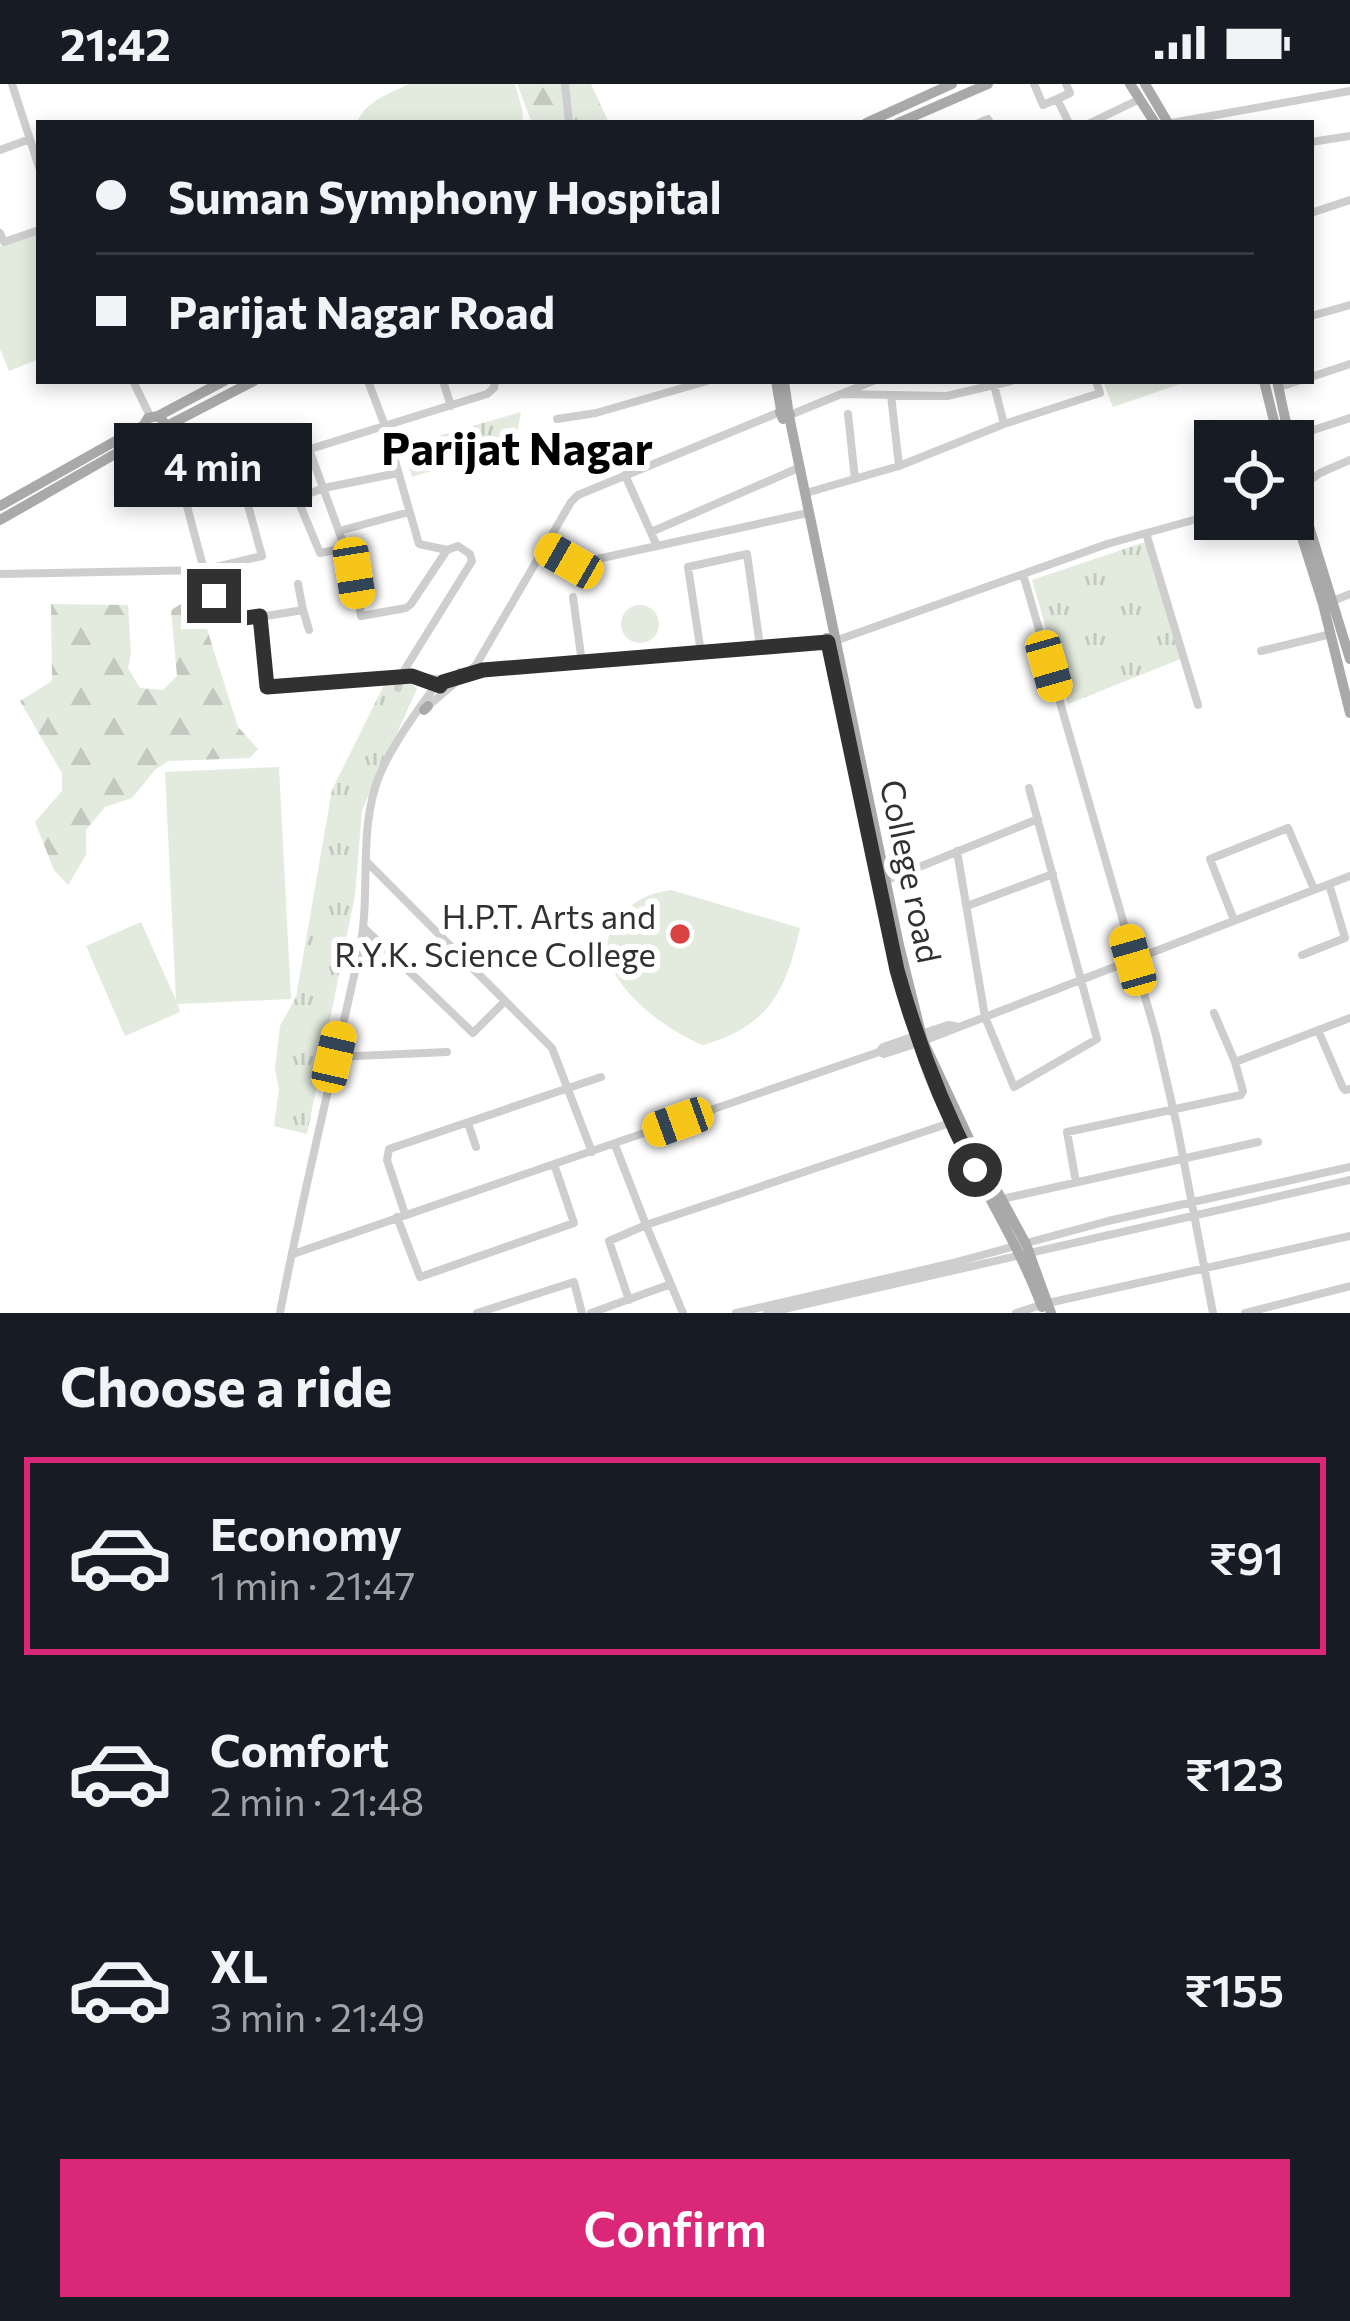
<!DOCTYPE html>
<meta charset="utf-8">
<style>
:root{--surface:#171b24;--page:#20242c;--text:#f1f3f6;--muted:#9ea1a6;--line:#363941;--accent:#db2777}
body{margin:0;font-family:Commissioner,sans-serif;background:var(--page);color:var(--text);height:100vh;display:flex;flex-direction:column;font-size:45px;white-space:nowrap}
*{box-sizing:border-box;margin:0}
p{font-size:39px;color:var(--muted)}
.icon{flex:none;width:66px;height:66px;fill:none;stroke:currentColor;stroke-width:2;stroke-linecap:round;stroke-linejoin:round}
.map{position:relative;height:1229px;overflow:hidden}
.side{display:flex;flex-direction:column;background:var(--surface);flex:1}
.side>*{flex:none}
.hud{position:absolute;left:36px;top:36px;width:1278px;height:264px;border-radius:0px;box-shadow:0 6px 18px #0003;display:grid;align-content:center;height:264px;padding:0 60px;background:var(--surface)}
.tools{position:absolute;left:1194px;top:336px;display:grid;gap:24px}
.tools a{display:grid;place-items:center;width:120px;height:120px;border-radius:0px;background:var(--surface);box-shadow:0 6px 18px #0003;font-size:60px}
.end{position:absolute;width:54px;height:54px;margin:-27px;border:15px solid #313131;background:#fff;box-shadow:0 0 0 6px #fff}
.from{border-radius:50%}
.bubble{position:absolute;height:84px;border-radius:0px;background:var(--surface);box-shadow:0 6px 18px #0003;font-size:39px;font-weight:600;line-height:84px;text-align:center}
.car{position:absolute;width:36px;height:72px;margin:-36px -18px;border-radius:15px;box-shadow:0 0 9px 3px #0007;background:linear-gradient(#f5c518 24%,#345 0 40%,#f5c518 0 76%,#345 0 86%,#f5c518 0)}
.hud b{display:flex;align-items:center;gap:42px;height:114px;font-size:45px}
.hud b+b{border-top:3px solid var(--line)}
.hud i{width:30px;height:30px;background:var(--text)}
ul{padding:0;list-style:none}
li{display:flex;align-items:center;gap:36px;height:198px;margin:0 24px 18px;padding:0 36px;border:6px solid transparent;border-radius:0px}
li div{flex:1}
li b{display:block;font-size:45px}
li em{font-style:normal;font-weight:600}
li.active{border-color:var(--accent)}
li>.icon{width:108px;height:108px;stroke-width:1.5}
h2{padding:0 60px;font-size:54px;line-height:144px}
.button{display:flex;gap:24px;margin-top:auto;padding:24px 60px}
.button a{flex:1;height:138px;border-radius:0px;background:var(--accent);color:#fff;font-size:48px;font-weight:600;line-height:138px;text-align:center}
.status{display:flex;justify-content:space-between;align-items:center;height:84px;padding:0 60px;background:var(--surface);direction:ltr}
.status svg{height:33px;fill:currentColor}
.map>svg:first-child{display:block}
</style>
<div class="status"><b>21:42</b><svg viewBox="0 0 49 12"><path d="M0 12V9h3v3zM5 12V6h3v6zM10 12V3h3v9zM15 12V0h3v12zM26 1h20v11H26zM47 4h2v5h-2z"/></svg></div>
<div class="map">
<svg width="1350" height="1229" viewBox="0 0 1350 1229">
<defs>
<pattern id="forest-firs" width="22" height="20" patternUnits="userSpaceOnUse" patternTransform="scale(3)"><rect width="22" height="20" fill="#e3eade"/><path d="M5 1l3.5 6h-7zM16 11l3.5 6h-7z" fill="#c3c9bf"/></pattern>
<pattern id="park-tufts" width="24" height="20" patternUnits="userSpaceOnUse" patternTransform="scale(3)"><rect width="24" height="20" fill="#e3eade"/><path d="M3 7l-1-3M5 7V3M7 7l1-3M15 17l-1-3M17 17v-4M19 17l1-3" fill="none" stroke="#c3c9bf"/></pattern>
</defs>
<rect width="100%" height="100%" fill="#fff"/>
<path fill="#e3eade" d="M409,0H515L523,29L522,39H357C365,17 389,10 409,0Z
M39,147V275L9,287L0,265V162Z
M621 540a19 19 0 1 1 38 0a19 19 0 1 1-38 0Z
M279,683L291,915L178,920L180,928L125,952L86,862L141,838L176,916L165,688Z
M671,806L800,844C786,907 769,942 703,961C665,947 580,886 616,838C632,817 646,810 671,806Z"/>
<path fill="url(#forest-firs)" d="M517,0H591L609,39H532Z
M51,520L128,521L131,569L128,584L140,604L163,606L177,592L171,526L181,520L201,526L238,643L258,665L250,674L169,677L156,685L132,714L105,723L86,746V771L68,801L54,786L35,738L62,707V689L20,617L52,597Z"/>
<path fill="url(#park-tufts)" d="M1103,297H1183V299L1113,323Z
M521,328L515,361L412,393L403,362Z
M1145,458L1183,574L1068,620L1032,496Z
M410,597L417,605L362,726L355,811L307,1050L274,1042L279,1005L275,985L280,942L296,913L332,706L385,599Z"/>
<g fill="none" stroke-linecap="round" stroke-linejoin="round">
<path stroke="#cecece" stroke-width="8" d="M12,0L39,83
M565,0L569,39
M1034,0L1043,21L1057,15L1069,39
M1057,15L1070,9L1066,0
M979,39L988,35L990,39
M1090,39L1140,15
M1171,39L1350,7
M1311,58L1350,52
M0,66L30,55
M1311,129L1350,116
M0,149L4,158L39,146
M1311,232L1350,221
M1311,293L1350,280
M133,297L150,332
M368,297L385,342L419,460L447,466
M443,297L451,322
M994,301L1004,340
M1279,303L1298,297
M841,310L947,312L1011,297
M891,311L899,382
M848,330L855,395
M790,331L873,297
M557,335L596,329L707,297
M155,351L180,396L204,486L223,537L260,533L267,603L412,592L436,595
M1289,354L1350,334
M309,365L354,489L361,532L406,524L411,520L447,466L458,462L470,470L472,477L400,593L398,604
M625,391L657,462
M180,396L307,366L487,310L494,304L495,297
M1302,402L1320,389L1350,376
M806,409L899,382L1004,340L1100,309L1096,297
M339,447L409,428
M651,448L796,385
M1146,449L1198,621
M345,464L320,469L297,414L324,404L398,389
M545,464L569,477L579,479L803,430
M0,490L204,486L262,472L246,414
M1023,490L1156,951L1177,1042L1213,1229
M573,513L582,579
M1333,517L1350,510
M303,526L309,546
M260,533L303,526L298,500
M1261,567L1331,550
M701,569L688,483L747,470L760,562
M460,588L835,557L1107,460L1215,430
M428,622L476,581L571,418L578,411L780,328
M957,767L985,933L1014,1003L1097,955L1029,704
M367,778L552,964L592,1068
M887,796L1038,735
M967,822L1053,790
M1234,836L1210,775L1288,744L1314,805
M364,844L473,949L505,917
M1302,871L1345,854L1329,800
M1318,946L1343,1004L1345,1006L1350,1005
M921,950L948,941L955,942
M923,957L1350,792
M879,968L883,963L915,952
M334,973L447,968
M1235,978L1350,934
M468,1039L476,1063
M615,1061L646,1141L609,1157L629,1216
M1076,1098L1067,1048L1241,1011L1243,1007L1235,978L1214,929
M1002,1115L1258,1058
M405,1130L387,1076L389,1065L601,993
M397,1133L420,1193L574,1139L554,1080
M293,1170L879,968L884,970L918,959
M1048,1219L1350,1152
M280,1229C303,1108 333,989 359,869C371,815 359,757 375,704C385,670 415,630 436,601H443V596L436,595V601
M477,1229L574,1198L582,1229
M591,1229L671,1200
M683,1229L646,1141L950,1039
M736,1229L949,1180L1108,1137L1350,1083
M767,1229L1350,1096
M1016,1229L1041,1221
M1245,1229L1350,1202"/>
<path stroke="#a9a9a9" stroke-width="10" d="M1130,0L1155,39
M1145,0L1168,39
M866,39L952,0
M898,39L988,0
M776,297L781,326
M784,297L788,325
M1264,297L1279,357
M1277,297L1290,357
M786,324L790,331L783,335L780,328Z
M158,332L163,337L162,346L158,350H150L144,341L148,334L158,332L224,297
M789,332L899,861L923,957L971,1059L1026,1160L1051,1229
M163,344L254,297
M1293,374L1298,399
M1293,398L1300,400L1303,408L1300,413L1293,415
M1300,413L1350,575
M0,422L144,341
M1293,425L1323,520L1350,629
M0,436L150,350
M827,554L888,841
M424,626L428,622
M893,865L907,922
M923,975C953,1062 1010,1137 1042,1223"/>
</g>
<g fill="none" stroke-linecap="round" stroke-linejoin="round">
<path stroke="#313131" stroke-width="15" d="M214,512L223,537L260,532L267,603L412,592L440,602L443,598L483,586L828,558L897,886C917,958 941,1020 975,1086"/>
</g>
<circle fill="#da4141" stroke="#fff" stroke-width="4.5" cx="680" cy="850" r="12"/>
<g text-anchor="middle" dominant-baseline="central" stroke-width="12" stroke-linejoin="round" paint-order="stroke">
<g font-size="33" fill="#313131" stroke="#fff">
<text transform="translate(912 787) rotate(78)">College road</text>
</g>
<g font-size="33" fill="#313131" stroke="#fff" text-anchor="end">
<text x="656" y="831">H.P.T. Arts and<tspan x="656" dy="38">R.Y.K. Science College</tspan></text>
</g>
<g font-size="45" font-weight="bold" fill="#000" stroke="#fff">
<text x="517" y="362">Parijat Nagar</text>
</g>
</g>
</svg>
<div class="tools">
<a><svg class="icon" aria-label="locate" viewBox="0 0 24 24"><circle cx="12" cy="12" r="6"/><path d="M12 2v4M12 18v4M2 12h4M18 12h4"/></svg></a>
</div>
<i class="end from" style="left:975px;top:1086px"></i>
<i class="end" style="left:214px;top:512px"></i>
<div class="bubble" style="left:114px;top:339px;width:198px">4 min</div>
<i class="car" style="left:569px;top:477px;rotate:300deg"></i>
<i class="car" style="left:354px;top:489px;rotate:171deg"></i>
<i class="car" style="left:1049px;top:582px;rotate:164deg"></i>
<i class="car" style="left:1133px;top:876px;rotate:344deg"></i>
<i class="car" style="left:334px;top:973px;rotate:13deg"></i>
<i class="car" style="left:678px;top:1038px;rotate:250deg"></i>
<div class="hud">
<b><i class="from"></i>Suman Symphony Hospital</b>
<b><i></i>Parijat Nagar Road</b>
</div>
</div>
<section class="side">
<h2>Choose a ride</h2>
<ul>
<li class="active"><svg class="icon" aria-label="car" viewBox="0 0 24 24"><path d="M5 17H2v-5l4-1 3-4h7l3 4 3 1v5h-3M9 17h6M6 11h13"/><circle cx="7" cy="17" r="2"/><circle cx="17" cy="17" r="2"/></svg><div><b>Economy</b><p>1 min · 21:47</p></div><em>₹91</em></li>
<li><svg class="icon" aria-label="car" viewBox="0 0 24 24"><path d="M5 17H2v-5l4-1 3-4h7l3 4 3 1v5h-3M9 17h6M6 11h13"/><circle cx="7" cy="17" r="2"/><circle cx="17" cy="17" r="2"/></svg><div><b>Comfort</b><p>2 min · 21:48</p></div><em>₹123</em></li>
<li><svg class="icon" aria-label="car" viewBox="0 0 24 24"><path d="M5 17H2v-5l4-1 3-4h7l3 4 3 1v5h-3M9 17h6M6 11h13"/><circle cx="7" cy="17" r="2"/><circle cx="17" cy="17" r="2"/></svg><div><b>XL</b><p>3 min · 21:49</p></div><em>₹155</em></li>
</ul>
<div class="button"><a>Confirm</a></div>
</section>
